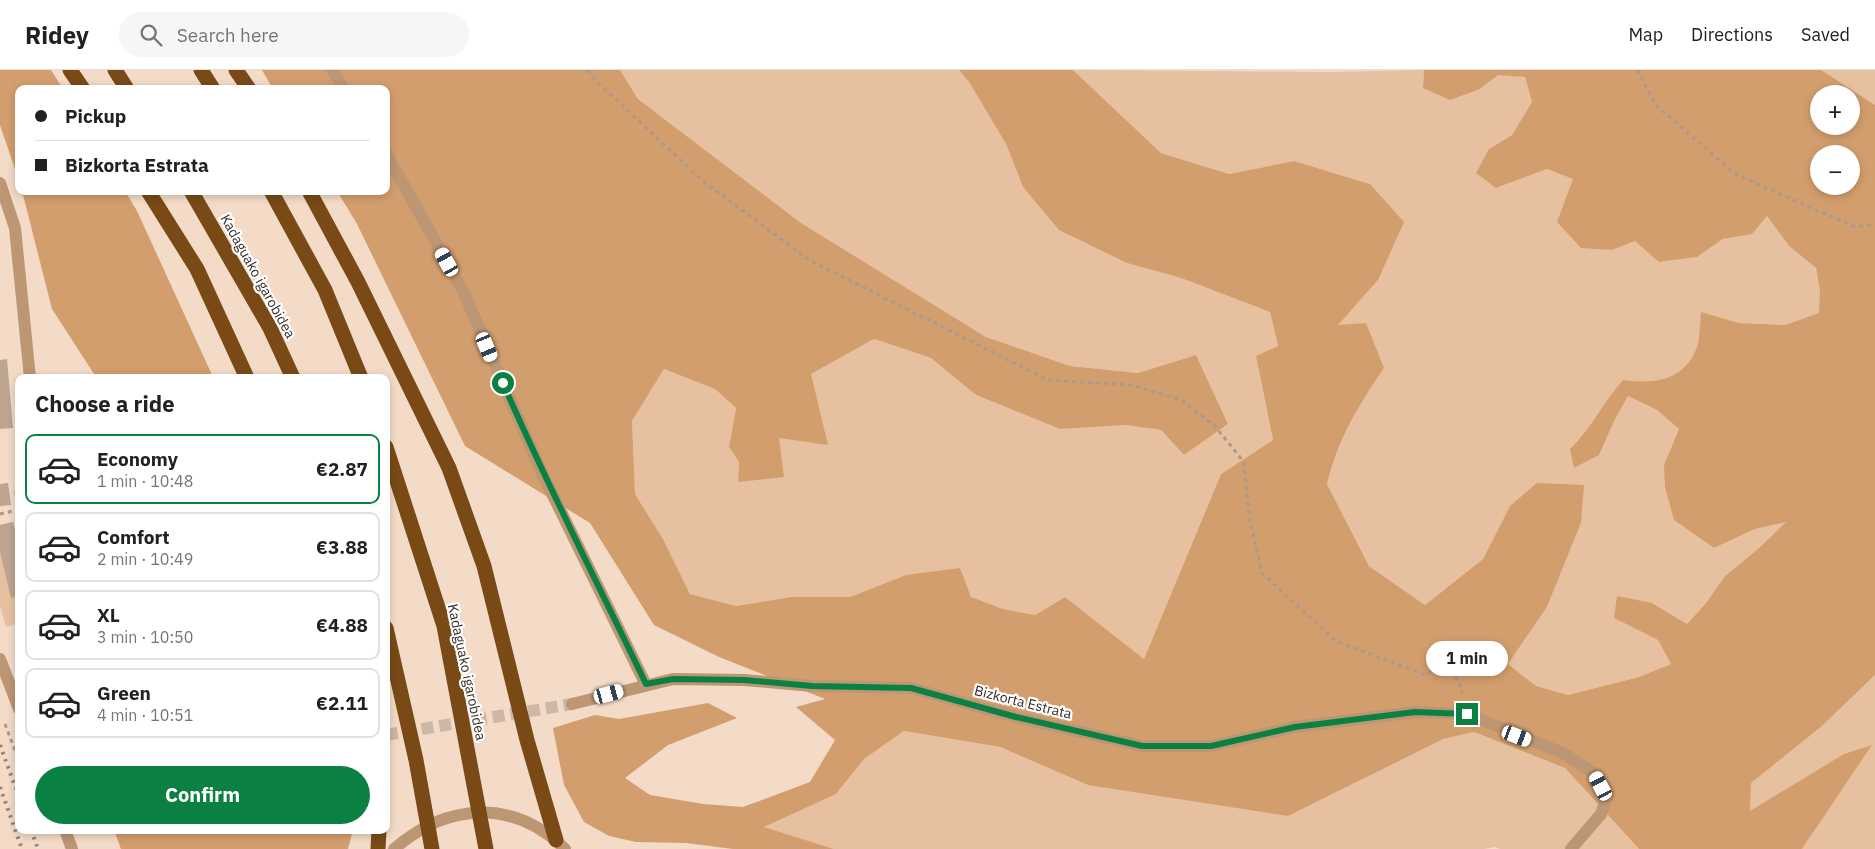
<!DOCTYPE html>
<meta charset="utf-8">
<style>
:root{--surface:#fff;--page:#f6f6f6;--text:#202124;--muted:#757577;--line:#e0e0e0;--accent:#0b8043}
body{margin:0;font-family:"IBM Plex Sans",sans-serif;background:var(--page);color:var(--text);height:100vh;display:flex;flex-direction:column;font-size:19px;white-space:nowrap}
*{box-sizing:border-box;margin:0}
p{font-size:16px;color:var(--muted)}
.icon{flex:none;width:28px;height:28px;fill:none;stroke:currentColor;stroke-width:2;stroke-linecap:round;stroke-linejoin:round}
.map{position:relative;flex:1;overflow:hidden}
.panel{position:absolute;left:15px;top:304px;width:375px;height:460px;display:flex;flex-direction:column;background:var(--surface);border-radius:10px;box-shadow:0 2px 8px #0003}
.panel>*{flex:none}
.banner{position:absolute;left:15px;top:15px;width:375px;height:110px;border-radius:10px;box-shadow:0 2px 8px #0003;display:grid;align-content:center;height:110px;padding:0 20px;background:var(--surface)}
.fabs{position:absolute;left:1810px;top:15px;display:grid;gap:10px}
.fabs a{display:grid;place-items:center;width:50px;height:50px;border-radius:50%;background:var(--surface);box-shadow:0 2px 8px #0003;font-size:25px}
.end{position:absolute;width:22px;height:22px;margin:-11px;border:6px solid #0b8043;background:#fff;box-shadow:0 0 0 2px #fff}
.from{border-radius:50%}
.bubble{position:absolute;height:35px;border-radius:18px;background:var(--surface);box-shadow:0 2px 8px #0003;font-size:16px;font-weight:700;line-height:35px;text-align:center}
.car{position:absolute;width:15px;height:30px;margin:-15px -8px;border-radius:6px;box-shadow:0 0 4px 1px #0007;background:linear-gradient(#fff 24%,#345 0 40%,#fff 0 76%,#345 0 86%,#fff 0)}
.banner b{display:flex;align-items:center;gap:18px;height:48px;font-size:19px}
.banner b+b{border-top:1px solid var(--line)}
.banner i{width:12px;height:12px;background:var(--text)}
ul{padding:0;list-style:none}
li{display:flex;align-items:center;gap:15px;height:70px;margin:0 10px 8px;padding:0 10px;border:2px solid var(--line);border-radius:10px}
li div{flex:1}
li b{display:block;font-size:19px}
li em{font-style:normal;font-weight:700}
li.selected{border-color:var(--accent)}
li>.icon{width:45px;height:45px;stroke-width:1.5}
h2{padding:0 20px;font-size:22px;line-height:60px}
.primary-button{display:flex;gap:10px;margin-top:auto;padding:10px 20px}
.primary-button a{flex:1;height:58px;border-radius:30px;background:var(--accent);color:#fff;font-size:20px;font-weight:700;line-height:58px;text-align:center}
header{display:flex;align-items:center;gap:30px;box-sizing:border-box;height:70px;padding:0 25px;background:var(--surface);border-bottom:1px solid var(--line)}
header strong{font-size:24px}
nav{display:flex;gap:28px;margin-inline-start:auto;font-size:18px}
.search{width:350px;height:45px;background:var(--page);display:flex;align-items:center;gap:12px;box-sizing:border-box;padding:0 18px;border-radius:28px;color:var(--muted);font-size:19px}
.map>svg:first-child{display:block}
</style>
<header>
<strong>Ridey</strong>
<div class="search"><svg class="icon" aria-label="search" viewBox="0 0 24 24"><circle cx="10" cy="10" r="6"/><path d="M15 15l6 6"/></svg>Search here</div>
<nav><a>Map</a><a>Directions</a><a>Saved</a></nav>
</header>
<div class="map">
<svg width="1875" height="779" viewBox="0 0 1875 779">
<rect width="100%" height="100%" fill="#f3dbc7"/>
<path fill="#e7c19f" d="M620,0H959L969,12L1006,74L1023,117L1127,193L1181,208L1270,242L1278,277L1256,286L1273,370L1221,404L1144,589L1065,527L1035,545L1003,539L906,505L850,527H791L736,536L690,524L663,469L635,424L632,351L664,299L715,319L736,338L729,377L739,392L738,412L779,368L811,304L874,269L931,288L976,325L1060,359L1126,355L1161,360L1184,385L1228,354L1196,285L1138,303L1070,296L986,267L801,153L638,29Z
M1073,0L1329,2L1424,0L1423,18L1480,19L1498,4L1525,7L1532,32L1512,65L1489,79L1496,118L1547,99L1574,109L1557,152L1612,180L1635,170L1659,192L1697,187L1723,169L1752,163L1767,146L1789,176L1816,198L1820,222V243L1785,255L1739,253L1702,243C1700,253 1700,267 1697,277C1684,311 1655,314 1623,310C1603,332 1590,358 1570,379L1613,353L1628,326L1657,340L1679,359L1664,395L1714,478L1755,459L1787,451L1759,478L1725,506L1706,533L1687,554L1652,533L1614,548L1658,570L1671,594L1639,607L1568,625L1536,616L1508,594L1547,537L1581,453L1510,436L1483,489L1425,535L1369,496L1327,414C1339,368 1357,337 1384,298L1337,255L1378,210L1370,114L1294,91L1229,104L1161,83Z
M1821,0H1875V35L1821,2Z
M13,452L19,474V553L6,557L0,536V455Z
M1875,605V779H1802L1871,676L1750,742V713L1822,656Z
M904,661L1000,677L1088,715L1443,669L1474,662L1565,698L1639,779H1500L1495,777L1484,779H834L763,757L836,724L864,689Z"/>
<path fill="#d39e6d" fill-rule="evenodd" d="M0,0H51L63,19H19V111L0,55Z
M262,0H620L638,29L801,153L986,267L1070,296L1138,303L1196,285L1228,354L1184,385L1161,360L1126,355L1060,359L976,325L931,288L874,269L811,304L828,375L779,368L784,407L738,412L739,392L729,377L736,338L715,319L664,299L632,351L635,424L663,469L690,524L736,536L791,527H850L906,505L960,498L971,527L1003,539L1035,545L1065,527L1144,589L1221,404L1273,370L1256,286L1278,276L1270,242L1181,208L1127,193L1059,160L1023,117L1006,74L969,12L959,0H1073L1161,83L1229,104L1294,91L1370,114L1404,152L1378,210L1338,255L1366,253L1384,298C1357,338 1339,367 1327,414L1369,496L1425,535L1483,489L1510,436L1537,413L1584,415L1581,453L1547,537L1508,594L1536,616L1568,625L1639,607L1671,594L1658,570L1614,548L1617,526L1652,533L1687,554L1706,533L1725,506L1759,478L1786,452L1755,459L1714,478L1674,450L1665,417L1664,395L1679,359L1657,340L1628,326L1613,353L1599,385L1574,398L1570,379C1591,358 1603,332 1623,310C1655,314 1684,311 1697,277C1700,267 1700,253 1701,242L1739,253L1785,255L1819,243L1820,222L1816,198L1789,176L1767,146L1752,164L1723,169L1697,187L1659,192L1635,171L1612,180L1581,178L1557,152L1573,109L1547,99L1496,118L1476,103L1489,79L1512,65L1532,32L1525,7L1498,5L1480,19L1450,30L1423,18L1424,0H1821L1875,35V605L1822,656L1751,713L1750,741L1844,684L1872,675L1802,779H1639L1565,698L1474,662L1443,669L1288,746L1088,715L1000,677L904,661L864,689L836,724L764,757L834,779H733L686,773L636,772L609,766L584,752L564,715L553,658L595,645L619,649L708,633L737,648L668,675L625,708L650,725L703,734L743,737L810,712L835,670L796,637L825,629L719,587L654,555L590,453L465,376L357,154L337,121H386V19H273ZM1819,24H1851V56H1819ZM1819,84H1851V116H1819Z
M22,121H125L137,141L213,307H96L52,239Z
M114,760H353L348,779H121Z"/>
<path fill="#bca692" d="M7,289L13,358L0,359V290Z
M8,413L11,435L0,436V414Z
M13,452L19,474V526L11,528L0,482V455Z"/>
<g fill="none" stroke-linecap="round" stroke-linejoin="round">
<path stroke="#cdb8a7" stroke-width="12" stroke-dasharray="12 6" stroke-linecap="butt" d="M386,665L572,634"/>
<path stroke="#ac998a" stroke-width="3" stroke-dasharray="4 4" stroke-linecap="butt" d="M588,0L594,9L704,112L809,190L1048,310L1131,315L1181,330L1214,355L1244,392L1249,445L1262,503L1336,571L1425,605L1446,591L1460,615L1462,624
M1637,0L1656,35L1735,104L1855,157L1875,154
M0,444L17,440L16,422L19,421
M5,654L19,691"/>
<path stroke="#bd9673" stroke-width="12" d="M332,0L344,19
M386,83L464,223L542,403L646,615
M0,113L15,158L30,308
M0,589L19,639
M572,634L673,609L744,610L812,616L911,618L1016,647L1142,676H1211L1295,657L1415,642L1467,644L1563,683L1596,705L1607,727L1601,744L1571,779
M65,760L72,779
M394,779C447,733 513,728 565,779"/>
<path stroke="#794a16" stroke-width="15" d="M70,0L83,19
M115,0L127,19
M201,0L213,19
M236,0L249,19
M148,121L197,199L247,308
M191,121L270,258L293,308
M271,121L325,220L361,308
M309,121L358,212L449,398L484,496L527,670L556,770
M386,377L444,556L486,779
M386,558L416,690L432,779
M378,779L379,760"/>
<path stroke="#968577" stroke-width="4" stroke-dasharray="2.5 5" stroke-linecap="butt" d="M0,675L19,727
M0,717L22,779
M31,760L38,779"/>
</g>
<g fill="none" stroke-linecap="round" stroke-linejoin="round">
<path stroke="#0b8043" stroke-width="6" d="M503,313C547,415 598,514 646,614L673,609L744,610L812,616L911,618L1016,647L1142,676H1211L1295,657L1415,642L1467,644"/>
</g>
<g text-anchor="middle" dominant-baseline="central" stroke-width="4.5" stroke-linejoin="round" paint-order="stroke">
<g font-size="14" fill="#352c25" stroke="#fff">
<text transform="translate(258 206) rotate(61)">Kadaguako igarobidea</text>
<text transform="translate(467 602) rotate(78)">Kadaguako igarobidea</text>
<text transform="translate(1023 632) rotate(14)">Bizkorta Estrata</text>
</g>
</g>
</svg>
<div class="fabs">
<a>+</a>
<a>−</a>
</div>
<i class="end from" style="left:503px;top:313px"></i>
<i class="end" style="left:1467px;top:644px"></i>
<div class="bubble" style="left:1426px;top:571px;width:82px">1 min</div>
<i class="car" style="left:447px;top:192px;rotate:331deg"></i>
<i class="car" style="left:487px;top:277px;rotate:157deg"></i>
<i class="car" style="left:609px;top:624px;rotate:75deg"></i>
<i class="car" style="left:1517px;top:666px;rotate:111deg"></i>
<i class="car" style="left:1601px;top:716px;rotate:332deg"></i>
<div class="banner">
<b><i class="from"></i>Pickup</b>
<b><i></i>Bizkorta Estrata</b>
</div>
<section class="panel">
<h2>Choose a ride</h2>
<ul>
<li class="selected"><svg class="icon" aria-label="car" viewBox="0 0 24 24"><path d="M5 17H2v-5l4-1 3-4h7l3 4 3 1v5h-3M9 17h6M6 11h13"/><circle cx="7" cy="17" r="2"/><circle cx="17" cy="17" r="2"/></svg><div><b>Economy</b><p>1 min · 10:48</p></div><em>€2.87</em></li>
<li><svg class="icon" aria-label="car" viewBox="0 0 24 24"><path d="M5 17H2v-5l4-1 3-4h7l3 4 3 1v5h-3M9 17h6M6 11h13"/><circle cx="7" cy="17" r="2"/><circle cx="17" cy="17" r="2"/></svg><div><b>Comfort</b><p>2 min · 10:49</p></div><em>€3.88</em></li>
<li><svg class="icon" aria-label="car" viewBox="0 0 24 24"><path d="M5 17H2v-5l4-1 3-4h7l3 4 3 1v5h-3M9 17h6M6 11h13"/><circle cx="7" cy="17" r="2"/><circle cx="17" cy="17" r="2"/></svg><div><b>XL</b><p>3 min · 10:50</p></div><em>€4.88</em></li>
<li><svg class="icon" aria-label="car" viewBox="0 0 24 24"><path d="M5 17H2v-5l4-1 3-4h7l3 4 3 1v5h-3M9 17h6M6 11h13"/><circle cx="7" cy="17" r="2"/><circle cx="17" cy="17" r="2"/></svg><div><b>Green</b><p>4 min · 10:51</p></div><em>€2.11</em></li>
</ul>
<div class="primary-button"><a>Confirm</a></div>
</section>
</div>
